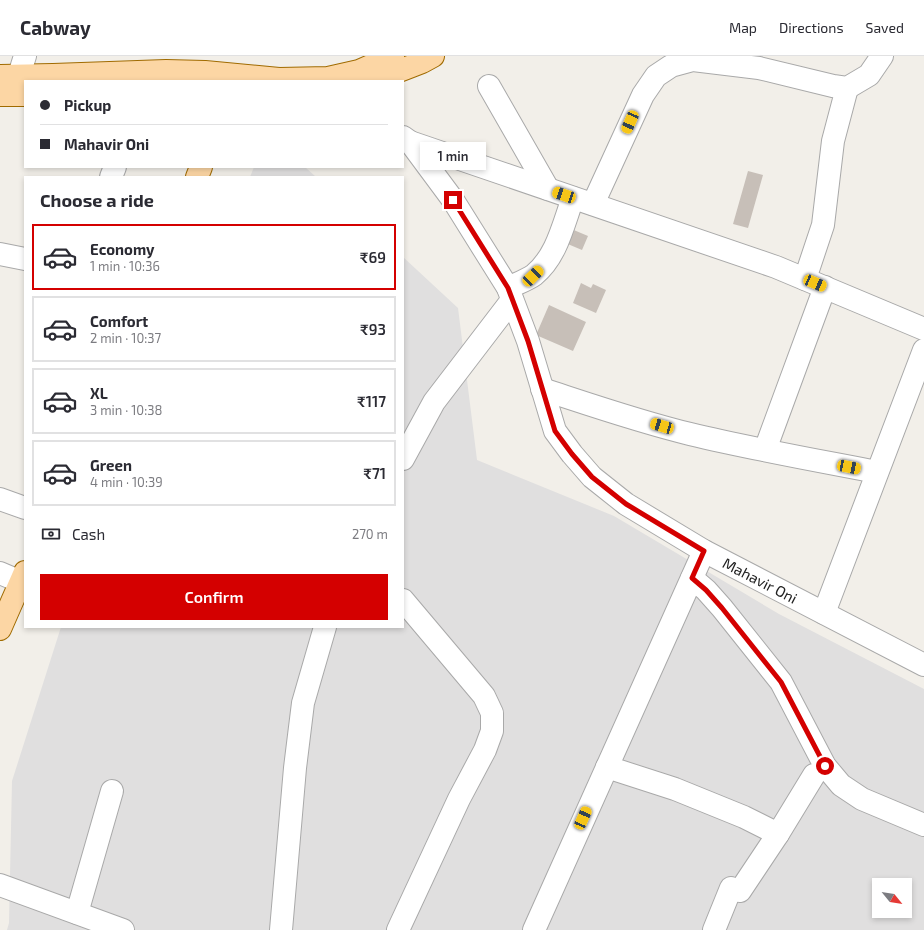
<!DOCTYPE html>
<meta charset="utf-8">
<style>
:root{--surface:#fff;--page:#f7f7f7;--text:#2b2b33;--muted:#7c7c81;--line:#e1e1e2;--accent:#d40000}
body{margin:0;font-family:"Exo 2",sans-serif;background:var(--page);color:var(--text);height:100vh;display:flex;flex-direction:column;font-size:15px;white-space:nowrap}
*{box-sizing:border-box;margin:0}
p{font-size:13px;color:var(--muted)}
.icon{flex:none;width:22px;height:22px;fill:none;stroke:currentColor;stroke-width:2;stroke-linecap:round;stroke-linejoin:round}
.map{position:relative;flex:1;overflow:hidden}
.panel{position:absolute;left:24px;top:120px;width:380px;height:452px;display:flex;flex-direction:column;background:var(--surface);border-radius:0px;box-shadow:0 2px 6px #0003}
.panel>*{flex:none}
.hud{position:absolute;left:24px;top:24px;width:380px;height:88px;border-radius:0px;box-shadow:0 2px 6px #0003;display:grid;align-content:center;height:88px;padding:0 16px;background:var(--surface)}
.needle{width:26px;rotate:120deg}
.buttons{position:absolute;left:872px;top:822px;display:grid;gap:8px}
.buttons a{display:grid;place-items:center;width:40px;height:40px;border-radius:0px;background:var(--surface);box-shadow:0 2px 6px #0003;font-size:20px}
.end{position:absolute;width:18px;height:18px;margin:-9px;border:5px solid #d40000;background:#fff;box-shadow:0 0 0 2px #fff}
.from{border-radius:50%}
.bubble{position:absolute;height:28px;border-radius:0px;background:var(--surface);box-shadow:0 2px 6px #0003;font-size:13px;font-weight:600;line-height:28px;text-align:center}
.car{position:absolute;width:12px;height:24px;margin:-12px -6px;border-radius:5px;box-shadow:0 0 3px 1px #0007;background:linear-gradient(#f5c518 24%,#345 0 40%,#f5c518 0 76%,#345 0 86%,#f5c518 0)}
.hud b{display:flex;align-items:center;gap:14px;height:38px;font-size:15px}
.hud b+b{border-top:1px solid var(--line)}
.hud i{width:10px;height:10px;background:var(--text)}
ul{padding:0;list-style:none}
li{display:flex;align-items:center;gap:12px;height:66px;margin:0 8px 6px;padding:0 8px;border:2px solid var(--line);border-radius:0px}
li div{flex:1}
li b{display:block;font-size:15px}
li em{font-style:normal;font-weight:600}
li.current{border-color:var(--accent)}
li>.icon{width:36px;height:36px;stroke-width:1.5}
h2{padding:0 16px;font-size:18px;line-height:48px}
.pay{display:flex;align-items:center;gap:10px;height:44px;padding:0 16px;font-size:15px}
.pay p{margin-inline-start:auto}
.action{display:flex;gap:8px;margin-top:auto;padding:8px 16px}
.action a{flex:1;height:46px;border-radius:0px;background:var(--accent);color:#fff;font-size:16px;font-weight:600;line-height:46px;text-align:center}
header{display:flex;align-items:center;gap:24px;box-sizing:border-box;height:56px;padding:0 20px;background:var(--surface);border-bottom:1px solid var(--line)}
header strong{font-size:19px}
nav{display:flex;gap:22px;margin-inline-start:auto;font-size:14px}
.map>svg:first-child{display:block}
</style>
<header>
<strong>Cabway</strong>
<nav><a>Map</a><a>Directions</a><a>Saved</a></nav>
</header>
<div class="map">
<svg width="924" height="874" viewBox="0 0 924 874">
<rect width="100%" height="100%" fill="#f2efe9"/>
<path fill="#e0dfdf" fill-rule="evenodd" d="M254,111H305L316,121H250Z
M403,201L458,252L477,404L614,460L779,558L924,633V874H7L9,867L12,725L61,571H403ZM879,829H905V855H879Z"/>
<path fill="#c7bfb8" d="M748,115L763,119L748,172L733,168Z
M569,172L588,180L582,194L563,186Z
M581,227L591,232L593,228L606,234L596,257L573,247Z
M549,249L586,266L573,295L536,279Z"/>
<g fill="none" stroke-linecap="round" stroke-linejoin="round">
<g stroke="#a9a9a9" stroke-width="24">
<g id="minor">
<path d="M489,30L548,133"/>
<path d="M20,38L19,19L25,0"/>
<path id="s1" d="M403,81L410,86L453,144L508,232L528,285L555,375L572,398L592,421L626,448L704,495L924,609"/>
<path d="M410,86L776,211L924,273"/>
<path d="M111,121L115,111"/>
<path d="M593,148L643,39L656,20L671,10L693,4L759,12L833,30L847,32L869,19L882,0"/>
<path d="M0,198L25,203"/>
<path d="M805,223L823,169L833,85L847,32"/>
<path d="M508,232C516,228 527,224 534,219C557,200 563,169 573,142"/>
<path d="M542,333C591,349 640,366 690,378C752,393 815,404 877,416"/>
<path d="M765,394L825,231"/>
<path d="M403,403L434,346L512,244"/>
<path d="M0,443L25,452"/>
<path d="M0,517L21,526"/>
<path d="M692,522L706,534L722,552L781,626L825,710L841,729L862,743L924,769"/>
<path d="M824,557L924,294"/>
<path d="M607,711L675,733L744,761L778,778"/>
<path d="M0,829L123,874"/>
<path d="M740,835L778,778L814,719"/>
<path d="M77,857L112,735"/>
<path d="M281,874L295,712L303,647L325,571"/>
<path d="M398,874L459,743L485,694L492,675V657L484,640L403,544"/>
<path d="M534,874L704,495"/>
<path d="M714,874L731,832"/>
</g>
</g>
<g stroke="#a06b00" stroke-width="24">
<path id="major" d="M0,20L53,19L166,15L205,16L279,23L328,22L359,15L393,0
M373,25L422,6L433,0
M0,39H25
M197,121L201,111
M0,573L25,516"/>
</g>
<use href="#minor" stroke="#fff" stroke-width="22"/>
<use href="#major" stroke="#fcd6a4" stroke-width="22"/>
</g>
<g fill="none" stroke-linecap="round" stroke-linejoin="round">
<path stroke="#d40000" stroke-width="5" d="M453,144L508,232L528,285L555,375L572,398L592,421L626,448L704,495L692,522L706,534L722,552L781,626L825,710"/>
</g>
<g text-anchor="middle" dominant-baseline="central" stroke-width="3" stroke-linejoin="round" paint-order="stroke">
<g font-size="15" fill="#222" stroke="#fff">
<text stroke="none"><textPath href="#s1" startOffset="592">Mahavir Oni</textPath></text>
</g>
</g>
</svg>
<div class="buttons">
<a><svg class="needle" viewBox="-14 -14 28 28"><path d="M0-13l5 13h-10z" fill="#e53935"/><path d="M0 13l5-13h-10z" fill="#7c7c81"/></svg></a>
</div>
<i class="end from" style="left:825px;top:710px"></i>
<i class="end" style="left:453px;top:144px"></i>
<div class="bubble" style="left:420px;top:86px;width:66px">1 min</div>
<i class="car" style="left:630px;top:66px;rotate:204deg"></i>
<i class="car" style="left:564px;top:139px;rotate:289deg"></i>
<i class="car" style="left:533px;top:220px;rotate:46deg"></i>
<i class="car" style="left:815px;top:227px;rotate:113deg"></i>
<i class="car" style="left:662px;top:370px;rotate:286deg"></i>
<i class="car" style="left:849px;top:411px;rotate:101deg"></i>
<i class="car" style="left:583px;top:762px;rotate:24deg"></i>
<div class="hud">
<b><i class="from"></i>Pickup</b>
<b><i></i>Mahavir Oni</b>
</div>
<section class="panel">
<h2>Choose a ride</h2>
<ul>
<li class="current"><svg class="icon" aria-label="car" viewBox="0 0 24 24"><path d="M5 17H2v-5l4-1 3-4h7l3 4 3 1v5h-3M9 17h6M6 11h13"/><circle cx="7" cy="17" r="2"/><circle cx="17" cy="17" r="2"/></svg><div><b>Economy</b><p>1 min · 10:36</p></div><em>₹69</em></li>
<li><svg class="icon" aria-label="car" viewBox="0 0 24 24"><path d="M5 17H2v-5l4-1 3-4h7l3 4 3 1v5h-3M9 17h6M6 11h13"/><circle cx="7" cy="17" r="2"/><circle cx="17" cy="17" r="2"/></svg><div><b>Comfort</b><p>2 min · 10:37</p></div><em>₹93</em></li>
<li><svg class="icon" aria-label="car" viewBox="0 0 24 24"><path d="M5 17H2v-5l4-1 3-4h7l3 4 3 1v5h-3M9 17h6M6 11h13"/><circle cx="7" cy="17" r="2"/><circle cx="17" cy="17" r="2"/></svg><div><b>XL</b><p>3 min · 10:38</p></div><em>₹117</em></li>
<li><svg class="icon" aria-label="car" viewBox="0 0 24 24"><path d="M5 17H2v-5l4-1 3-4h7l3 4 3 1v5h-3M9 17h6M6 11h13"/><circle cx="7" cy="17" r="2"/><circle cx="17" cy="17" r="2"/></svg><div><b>Green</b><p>4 min · 10:39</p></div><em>₹71</em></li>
</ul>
<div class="pay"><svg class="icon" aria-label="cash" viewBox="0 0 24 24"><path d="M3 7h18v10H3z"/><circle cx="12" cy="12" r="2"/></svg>Cash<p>270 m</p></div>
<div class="action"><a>Confirm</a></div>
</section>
</div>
